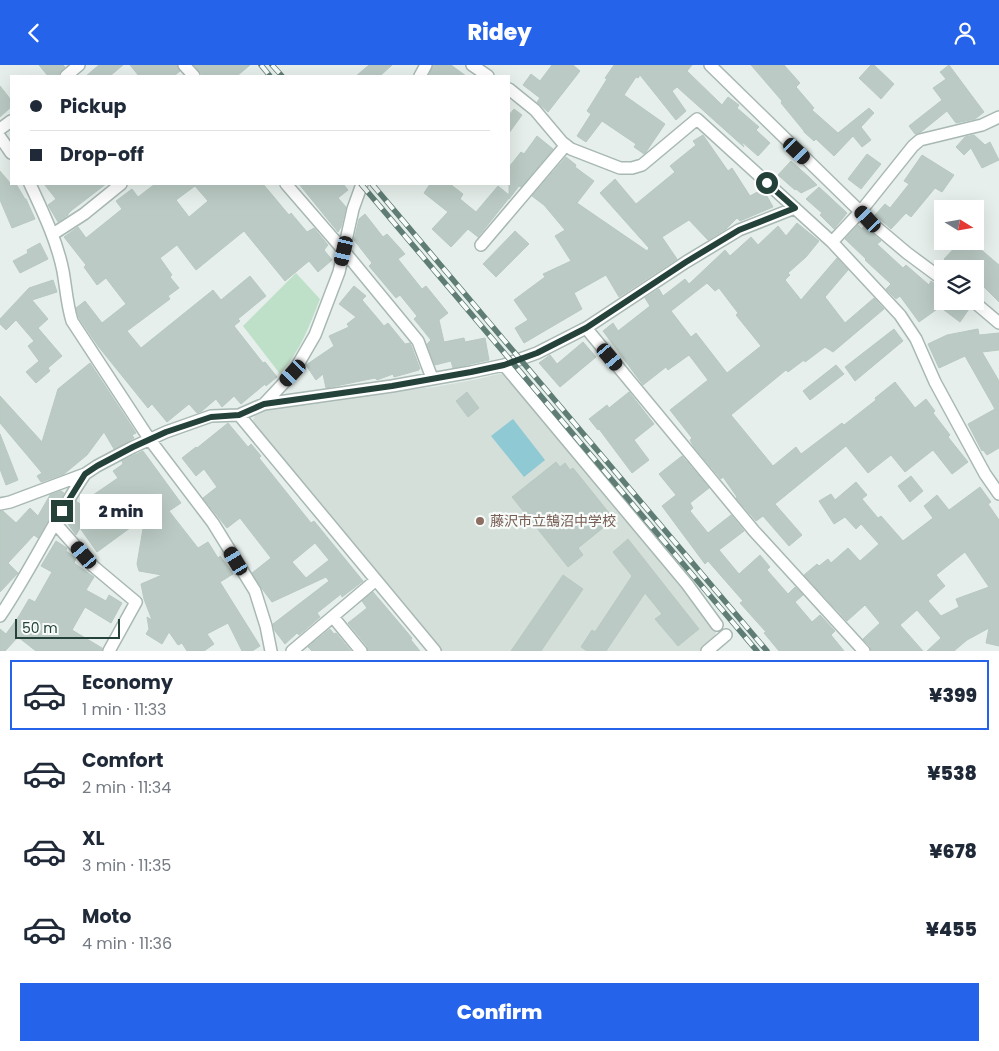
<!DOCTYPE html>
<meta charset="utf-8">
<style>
:root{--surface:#fff;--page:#f2f2f3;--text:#1f2937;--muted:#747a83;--line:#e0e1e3;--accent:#2563eb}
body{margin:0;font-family:Poppins,"Noto Sans JP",sans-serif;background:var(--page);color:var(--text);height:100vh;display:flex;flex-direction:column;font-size:19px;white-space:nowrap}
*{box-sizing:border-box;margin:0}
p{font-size:16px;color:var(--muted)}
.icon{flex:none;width:28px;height:28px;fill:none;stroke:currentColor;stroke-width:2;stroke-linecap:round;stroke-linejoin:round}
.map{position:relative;height:586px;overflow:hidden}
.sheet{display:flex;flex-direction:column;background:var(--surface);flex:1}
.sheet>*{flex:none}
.banner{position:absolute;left:10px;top:10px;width:500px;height:110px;border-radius:0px;box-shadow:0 5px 20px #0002;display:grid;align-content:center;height:110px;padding:0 20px;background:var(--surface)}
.needle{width:32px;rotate:101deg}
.tools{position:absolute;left:934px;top:135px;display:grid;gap:10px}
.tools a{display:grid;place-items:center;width:50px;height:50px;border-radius:0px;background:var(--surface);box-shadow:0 5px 20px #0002;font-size:25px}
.scale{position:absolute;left:15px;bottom:12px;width:105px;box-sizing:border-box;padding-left:5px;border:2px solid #24423a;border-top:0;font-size:14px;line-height:18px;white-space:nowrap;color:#24423a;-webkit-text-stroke:4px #f7fbf9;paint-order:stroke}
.end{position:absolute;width:22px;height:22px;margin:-11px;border:6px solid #24423a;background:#fff;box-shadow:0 0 0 2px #fff}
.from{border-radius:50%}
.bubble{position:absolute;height:35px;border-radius:0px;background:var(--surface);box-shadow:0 5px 20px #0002;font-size:16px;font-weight:800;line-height:35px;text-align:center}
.car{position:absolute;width:15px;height:30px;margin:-15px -8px;border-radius:6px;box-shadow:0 0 4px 1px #0007;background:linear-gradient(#222 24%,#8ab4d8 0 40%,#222 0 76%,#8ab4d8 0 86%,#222 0)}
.banner b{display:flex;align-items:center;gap:18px;height:48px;font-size:19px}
.banner b+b{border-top:1px solid var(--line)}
.banner i{width:12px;height:12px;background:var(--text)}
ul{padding:9px 0 0;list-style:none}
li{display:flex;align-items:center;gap:15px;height:70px;margin:0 10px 8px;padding:0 10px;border:2px solid transparent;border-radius:0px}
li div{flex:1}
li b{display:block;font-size:19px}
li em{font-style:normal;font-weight:800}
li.selected{border-color:var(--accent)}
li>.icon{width:45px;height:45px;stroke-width:1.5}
.primary-button{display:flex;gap:10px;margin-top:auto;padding:10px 20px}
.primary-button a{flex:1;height:58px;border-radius:0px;background:var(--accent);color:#fff;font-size:20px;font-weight:800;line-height:58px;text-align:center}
header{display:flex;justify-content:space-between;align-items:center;height:65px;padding:0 20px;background:var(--accent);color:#fff;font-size:22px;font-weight:800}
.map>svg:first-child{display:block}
</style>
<header><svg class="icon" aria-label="back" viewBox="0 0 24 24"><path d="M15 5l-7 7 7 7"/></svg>Ridey<svg class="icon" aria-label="person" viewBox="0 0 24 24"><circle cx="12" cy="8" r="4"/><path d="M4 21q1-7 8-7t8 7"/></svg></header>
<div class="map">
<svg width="999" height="586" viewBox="0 0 999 586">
<rect width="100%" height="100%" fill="#e6efeb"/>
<path fill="#d4dfda" d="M503,308L717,565L714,574L700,586H441L252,356L259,344L372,328L434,322L473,315Z"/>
<path fill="#bfe0c8" d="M296,208L320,234C310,260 299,288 280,309L243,261Z"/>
<path fill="#8ec9d4" d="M513,354L545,395L524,412L491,371Z"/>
<path fill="#bbcac4" stroke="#b8c9c2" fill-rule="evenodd" d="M39,0H63L65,2L59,8V11H48Z
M99,0H123L110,11H86Z
M130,0H177L180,6L174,11H139Z
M194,0H250L237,11H203Z
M369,0H392L380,11H356Z
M434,0H451L466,11H428Z
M552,0H573L580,6L548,47L537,37L540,33L523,20L531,9L540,16Z
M614,0H692L687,6L722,40L728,32L739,40L737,43L759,62L756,65L770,78L758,91L741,76L744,82L677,22L672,26L686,46L676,55L640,10L638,13L636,12L624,30L665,59L646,87L644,89L634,82L636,79L602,56L586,77L577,71L591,49L587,46L607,14L605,13Z
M751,0H784L800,18L796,22L814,43L812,45L838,68L869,43L874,48L861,62L871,75L862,82L853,71L834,91L816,74L814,76L804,67V66L781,38L782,36Z
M871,0H874L894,19L881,34L859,13Z
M949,0L984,47L975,54L956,58L947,46L921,67L915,69L909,61L942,35L933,23L946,14L940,7Z
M0,21L11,35V42L0,52Z
M514,44L522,50L509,68V50Z
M703,70L728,106L732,103L750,131L763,124L773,142L740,156L737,153L726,164L708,175L689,155L662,172L677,194L619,232L606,210L574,228L582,244L524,278L515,263L528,255L514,235L545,212L543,209L571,196L555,171L565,165L544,140L532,131L566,92L576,100L575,102L594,116L577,138L647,186L649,183L600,128L615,114L636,139L675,107L670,101L696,80L693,76Z
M974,70L985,80L990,77L999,95L982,103L971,83L964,90L956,82L965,72Z
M537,71L553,84L521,122L519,121L509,134V133L478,172L468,164L451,182L432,164L448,147L424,128L430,119H450L463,129L460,134L476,147L498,121L509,130V102L521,87L524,89Z
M867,89L881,99L861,124L848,114Z
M922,90L954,110L942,127L935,123L911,152L906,148L891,164L875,150L885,139L890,143L909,119L904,116Z
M791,96L810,113L817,120L801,128L796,124L795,125L778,110Z
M0,106L11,119H16L25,134H26L35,154L12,163L0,135Z
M44,119H106L72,145L68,149V150L58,157L48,140L56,134Z
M155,119H263L289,150L291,148L307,167L314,163L328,180L324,185L332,195L318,207L309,196L285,216L244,166L196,205L177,180L160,193L172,210L170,212L179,223L168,231L170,234L127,266L141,283L213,225L221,235L250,211L266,231L238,254L240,256L234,261L263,298L265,297L277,312L266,321L265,319L241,339L234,331L222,342L216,334L202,346L197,348L189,339L167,357L152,339L148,343L98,281L79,253L76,243L85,236L102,258L126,239L106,213L97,220L84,202L86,200L64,172L78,162L86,173L122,144L116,136L132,124L138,132ZM195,121L208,136L189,152L176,135Z
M299,119H343L348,125L338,133L346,142L341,162L338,167Z
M819,122L847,148L834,164L820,150L822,148L806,134Z
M365,149L383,172L387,169L398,181L405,189L398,194L422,224L426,221L448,248L439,255L444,277L464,273L465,277L485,273L489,295L453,303L451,296L435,300L427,279L431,275L414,254L417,251L400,230L396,233L385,220L369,201L372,198L354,175L359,154Z
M797,158L819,176L806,192L788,208L790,210L785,215L801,235L837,193L848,205L825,232L845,258L874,233L884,244L833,287L825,282L805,297L804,295L788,307L786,305L731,350L773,401L796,382L801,389L842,358L844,360L876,335L875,333L895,317L915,343L926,334L935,346L933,348L950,370L948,372L968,397L952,409L933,385L905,407L891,390L868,408L846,381L775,439L802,470L789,481L763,451L756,456L736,433L737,432L723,412L721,414L694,382L690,375L692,373L670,345L708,315L689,290L668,305L666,302L643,320L603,266L613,258L618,266L650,241L645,233L659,224L663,231L685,214L689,219L725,185L730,191L751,172L758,180L778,161L786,171ZM707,218L715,226L719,223L738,248L736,250L761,281L727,308L696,268L691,272L671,246Z
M858,160L862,164L864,161L881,176L877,179L903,203L906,200L929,220L931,216L942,224V236H959L969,244L960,257L940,242L919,257L900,231L896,234L886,224L891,219L865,195L866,194L845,174Z
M515,166L529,179L496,212L483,199Z
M961,176H971L999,200V237L975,213V204H953L944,194Z
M40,178L48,194L20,208L13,196L28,188L27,185Z
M53,215L57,227L32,235L48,254L38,263L62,291L48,303L50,306L36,318L26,307L39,296L28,281L34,276L16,255L6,265L0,259V254L29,223Z
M354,221L366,231L362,235L384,261L388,258L405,279L410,278L411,280L420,304H418L419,305L394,312L393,309L377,315L375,313L326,323L323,309L316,315L306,300L334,281L329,271L349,262L347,259L356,252L339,239Z
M894,264L903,276L855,316L845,302Z
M978,264L979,270L999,268V285L982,287L999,316V383L987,390L983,385L982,386L968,359L995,344L965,291L939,303L928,279L947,270Z
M583,277L596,292L560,322L539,298L550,290L557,299Z
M90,298L136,368L132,370L134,373L114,384L104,367L87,390L64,409L41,417L37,411L42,408L0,358V331L42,377L58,324Z
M836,300L844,309L810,335L803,326Z
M467,327L479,343L468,352L456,336Z
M629,327L654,359L634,375L649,395L632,408L599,364L598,365L589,354L607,340L609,343Z
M228,358L248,382L251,379L261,391L259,393L311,458L314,456L363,516L342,532L341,529L317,548L320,552L299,570L297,568L285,579L275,566L273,559L329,516L326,512L272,537L263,525L252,508L271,493L240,453L227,463L203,433L217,422L204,404L196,411L182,393L196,382L197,383ZM315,478L329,495L306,513L292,497Z
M0,369L18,415L6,420L0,404Z
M143,386L181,438L169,446L198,483L208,477L218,493L220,491L230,504L233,509L220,517L260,581L252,586H242L228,558L207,569L214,579L204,586H187L182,578L178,580L169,567L162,579L146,569L149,564L147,552L152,555L144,534L141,519L162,510L139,506L137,499L145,452L97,487L80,463L76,470L65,455L76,436L80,439L118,413L113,406L123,399L122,396Z
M682,391L709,423L690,438L693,443L690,446L708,468L731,450L744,466L719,485L739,509L760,490L770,502L767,505L788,529L795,522L803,530L795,537L812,557L820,550L835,566L831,570L844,586H779L764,568L766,567L740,538L743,536L708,496L705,499L662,441L676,430L659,409Z
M556,397L560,402L565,398L570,405L573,403L614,454L578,483L583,490L568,502L512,432Z
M911,411L923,426L910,437L898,421Z
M856,417L867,430L862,434L878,453L881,451L903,476L933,453L924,441L937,430L949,445L980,422L991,437L988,439L999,455V581L986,578L989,563L967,575L954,586H927L941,573L917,545L900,560L923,586H871L870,581L863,574L880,558L865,540L847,556L804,510L817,499L819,501L828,494L831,498L848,483L860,496L879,479L861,459L856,464L845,452L834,459L819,436L831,429L835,435ZM965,487L989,522L956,534L959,542L941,551L928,536L945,521L936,510Z
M61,426L64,428L38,473L34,470L8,498L18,508L0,527V446H3L16,458L30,443L38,451L50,430Z
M628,474L699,564L678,581L655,554L662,549L645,528L606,586H587L581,582L592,565L595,567L632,511L613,487Z
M56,476L67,483L66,486L76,493L74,498L94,512L86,525L106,536L109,530L122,538L111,558L85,542L72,565L102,583V586H36L18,572L5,586H0V564L6,569L19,551L29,534L35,537L52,507L41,501Z
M563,510L583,524L541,586H511Z
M373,527L412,573L411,575L420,586H368L367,581L348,558L367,543L362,536Z
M330,564L334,569L336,568L351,586H312L308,582Z"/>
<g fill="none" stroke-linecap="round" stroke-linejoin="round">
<g stroke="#a8b8b2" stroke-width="14">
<path id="street" d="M184,0L194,11
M472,0L488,11
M710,0L875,161L907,188L942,214
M66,11L79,0
M420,11L426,0
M509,24L535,45L562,77L571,84L620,103H632L642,100L697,54L832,177L900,250L916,274L935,317L985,409L999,429
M0,64L11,56
M0,72L11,88
M30,119C43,147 57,176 63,206C66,223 67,240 72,256L150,375L213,458L255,526L266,561L271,586
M286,119L344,186L418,276L432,313
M53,169L84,149L121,119
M832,177L861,146L913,81L920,75L982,60L999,52
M481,180L566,80
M973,236L999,258
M586,263L754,466L864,586
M504,300L687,519L717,560
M264,339L293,308L315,270L339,207L353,144L362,119
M239,350L435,586
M0,439L10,437L85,409L97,401L133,382L166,367L211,351L239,350L264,339L392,321L471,307L504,300L537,288L586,263L686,197L739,165L795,143
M55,458L93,501L136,537L109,586
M0,551C31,505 54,455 85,409
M333,552L361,586
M292,586L376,515
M707,586L726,570"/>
</g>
<use href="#street" stroke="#fff" stroke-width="11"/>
<g stroke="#5f7d75" stroke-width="5.5">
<path id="rail" d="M261,0L270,11
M272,0L282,11
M361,119L757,586
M372,119L767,586"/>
</g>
<use href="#rail" stroke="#f7fbf9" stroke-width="4" stroke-dasharray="11" stroke-linecap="butt"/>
</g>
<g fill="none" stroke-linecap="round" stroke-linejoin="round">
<path stroke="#24423a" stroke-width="6" d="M62,446L85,409L97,401L133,382L166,367L211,352L239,350L264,339L392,321L471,307L504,300L537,288L586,263L686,197L739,165L795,143L767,118"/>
</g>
<circle fill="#8d6e63" stroke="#f7fbf9" stroke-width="2" cx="480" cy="456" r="5"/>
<g text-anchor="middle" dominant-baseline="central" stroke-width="4.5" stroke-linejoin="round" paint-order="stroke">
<g font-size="14" fill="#785e54" stroke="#f7fbf9" text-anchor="start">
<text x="490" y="456">藤沢市立鵠沼中学校</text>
</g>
</g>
</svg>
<div class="tools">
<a><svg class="needle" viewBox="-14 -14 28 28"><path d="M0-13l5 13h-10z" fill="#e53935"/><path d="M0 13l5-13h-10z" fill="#747a83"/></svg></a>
<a><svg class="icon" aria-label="layers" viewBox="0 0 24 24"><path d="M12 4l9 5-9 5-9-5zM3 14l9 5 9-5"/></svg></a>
</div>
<div class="scale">50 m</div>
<i class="end from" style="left:767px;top:118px"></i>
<i class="end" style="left:62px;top:446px"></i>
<div class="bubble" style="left:80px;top:429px;width:82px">2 min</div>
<i class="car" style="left:797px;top:86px;rotate:134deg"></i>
<i class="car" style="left:868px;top:154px;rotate:317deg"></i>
<i class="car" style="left:344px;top:186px;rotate:193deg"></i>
<i class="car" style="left:610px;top:292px;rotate:140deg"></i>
<i class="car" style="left:293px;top:308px;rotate:223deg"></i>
<i class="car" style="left:84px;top:490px;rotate:320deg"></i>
<i class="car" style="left:236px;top:496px;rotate:329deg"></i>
<div class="banner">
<b><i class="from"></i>Pickup</b>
<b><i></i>Drop-off</b>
</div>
</div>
<section class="sheet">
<ul>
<li class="selected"><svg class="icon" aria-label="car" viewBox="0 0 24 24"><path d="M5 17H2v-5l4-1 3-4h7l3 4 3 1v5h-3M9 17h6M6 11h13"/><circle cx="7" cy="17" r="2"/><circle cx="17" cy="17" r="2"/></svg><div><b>Economy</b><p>1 min · 11:33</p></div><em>¥399</em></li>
<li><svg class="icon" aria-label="car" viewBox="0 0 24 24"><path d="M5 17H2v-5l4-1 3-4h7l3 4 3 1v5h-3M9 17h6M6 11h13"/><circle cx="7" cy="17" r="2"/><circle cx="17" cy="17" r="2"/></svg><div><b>Comfort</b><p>2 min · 11:34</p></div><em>¥538</em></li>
<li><svg class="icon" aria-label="car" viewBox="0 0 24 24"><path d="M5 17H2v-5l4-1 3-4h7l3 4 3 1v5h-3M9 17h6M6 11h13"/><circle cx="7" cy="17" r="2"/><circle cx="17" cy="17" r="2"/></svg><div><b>XL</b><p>3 min · 11:35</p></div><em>¥678</em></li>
<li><svg class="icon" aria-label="car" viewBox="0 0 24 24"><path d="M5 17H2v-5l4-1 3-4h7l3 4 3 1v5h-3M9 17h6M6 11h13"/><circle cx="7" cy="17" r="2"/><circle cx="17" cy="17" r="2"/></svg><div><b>Moto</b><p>4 min · 11:36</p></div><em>¥455</em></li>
</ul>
<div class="primary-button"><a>Confirm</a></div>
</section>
